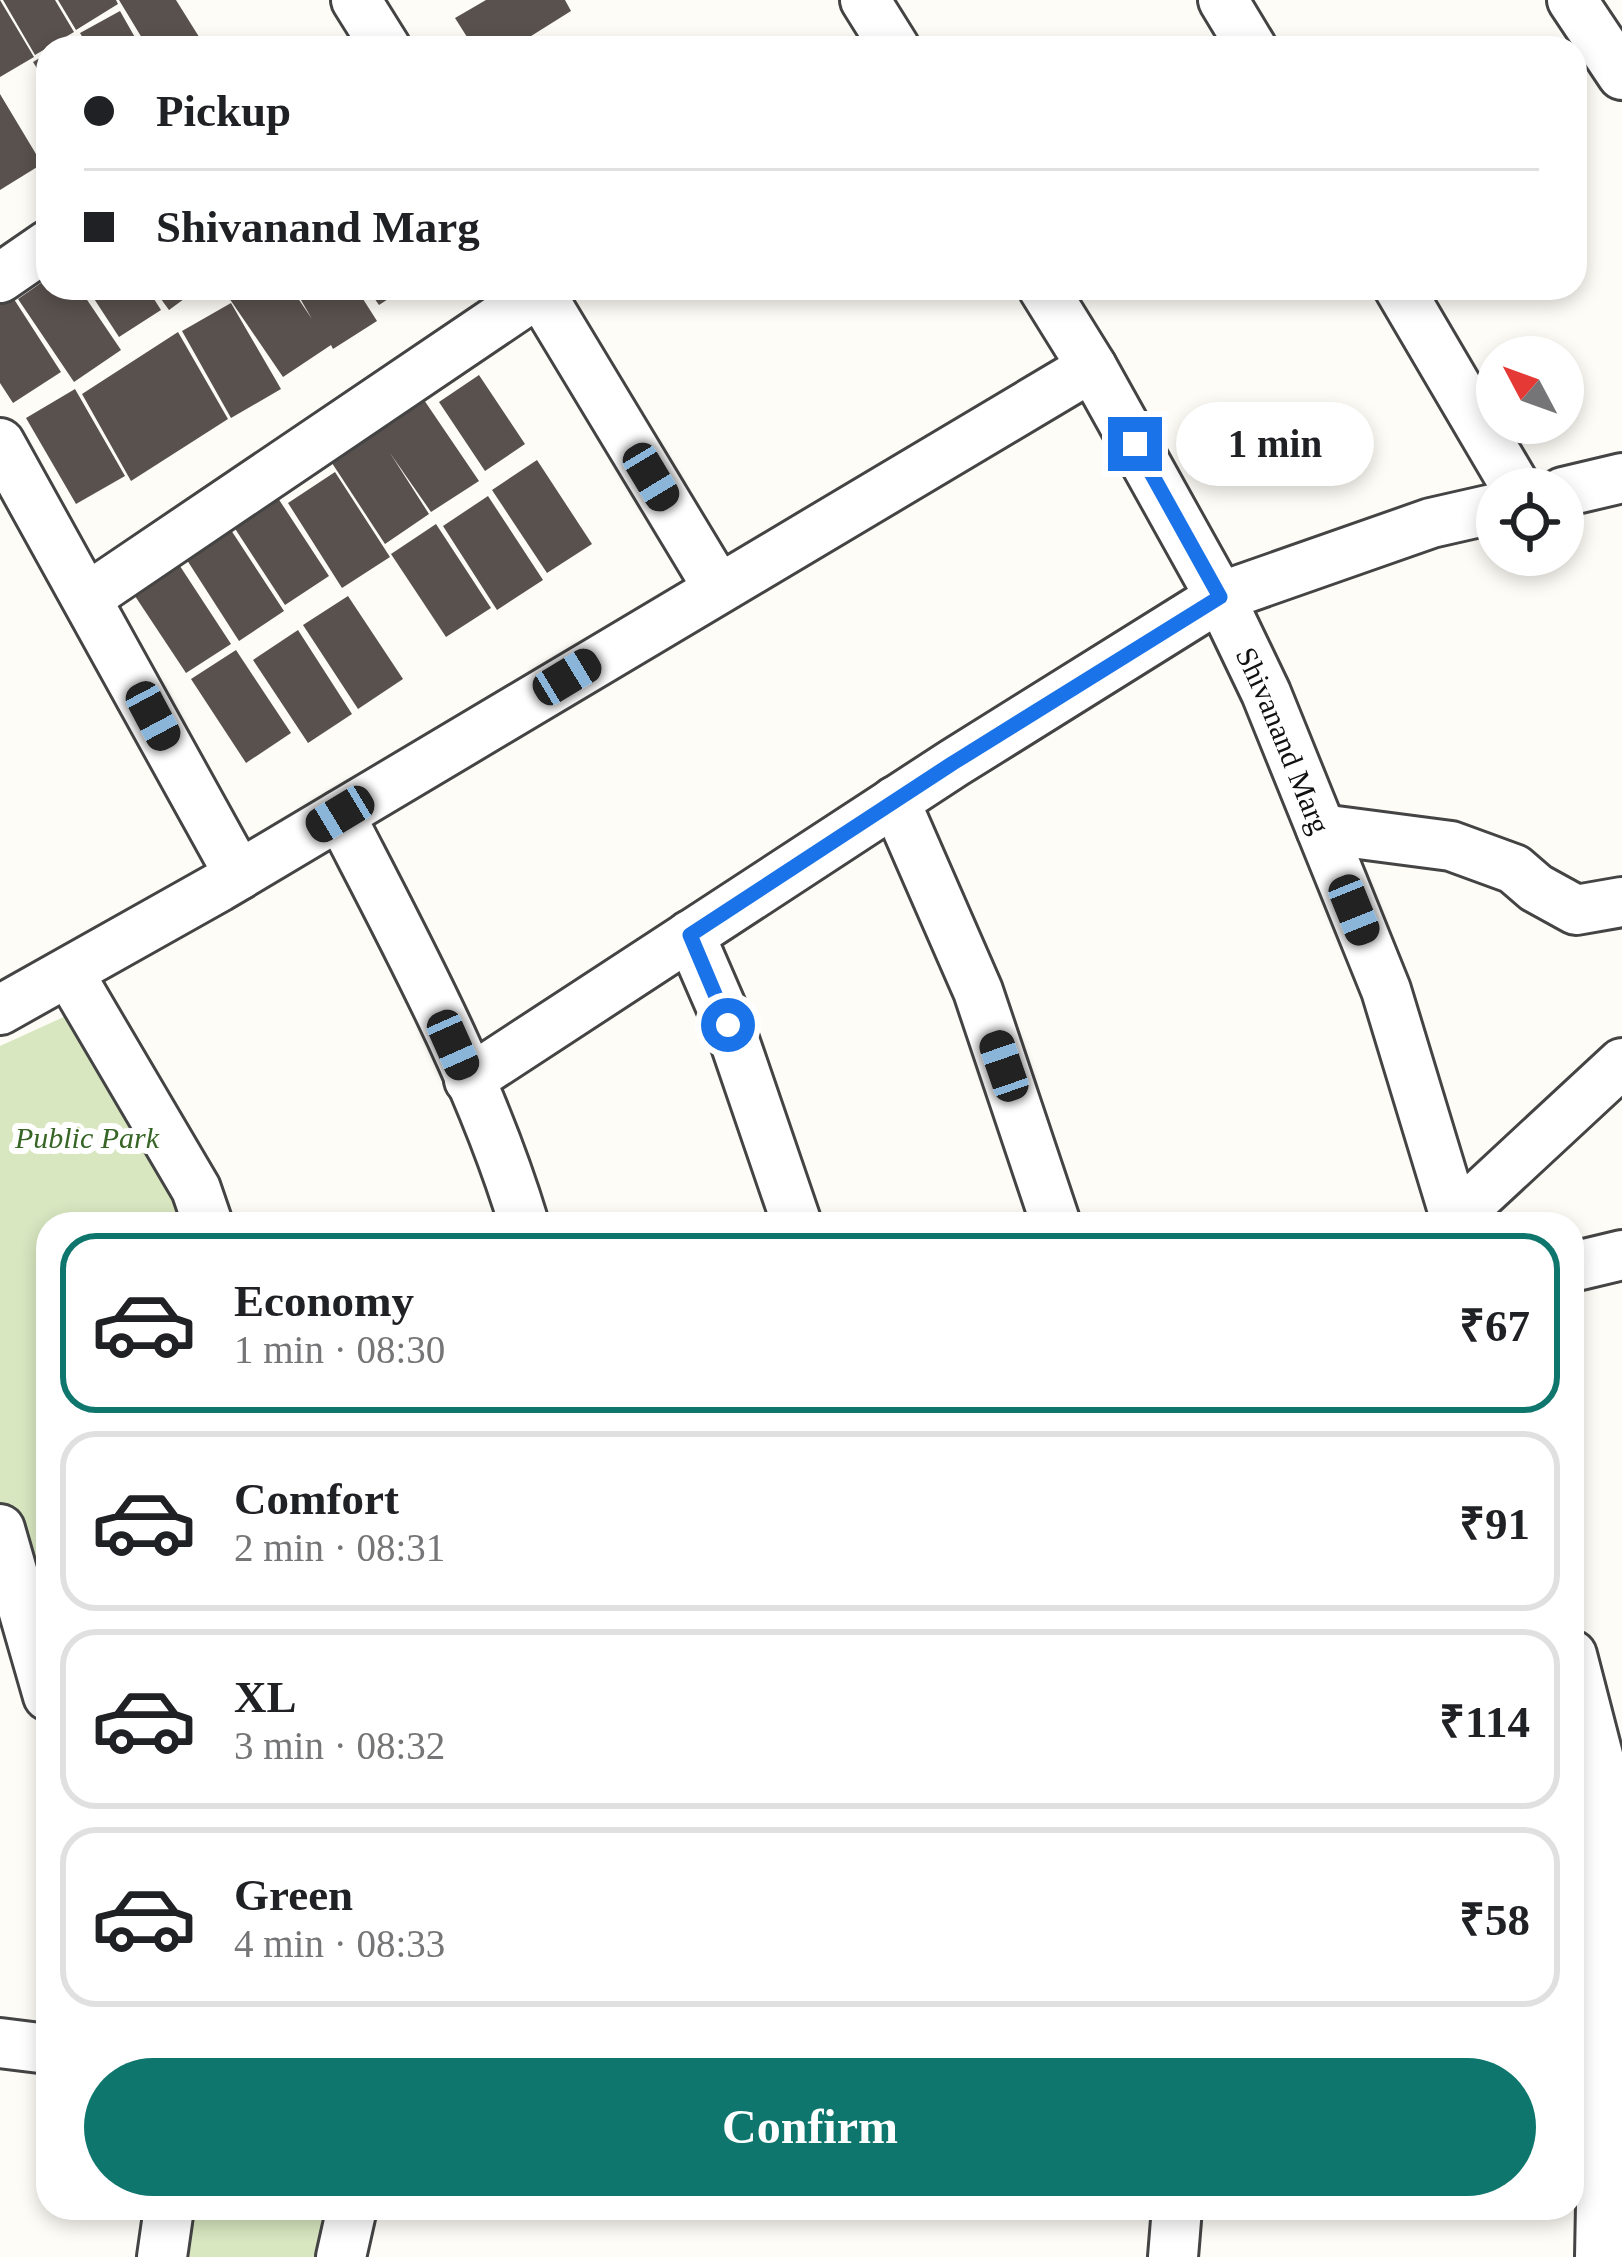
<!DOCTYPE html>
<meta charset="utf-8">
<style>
:root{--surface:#fff;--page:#f6f6f6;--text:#202124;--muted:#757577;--line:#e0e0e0;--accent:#0f766e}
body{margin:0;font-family:"Times New Roman",serif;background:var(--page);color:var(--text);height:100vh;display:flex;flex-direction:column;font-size:45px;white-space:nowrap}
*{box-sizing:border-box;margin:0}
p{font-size:39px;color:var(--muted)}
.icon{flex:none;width:66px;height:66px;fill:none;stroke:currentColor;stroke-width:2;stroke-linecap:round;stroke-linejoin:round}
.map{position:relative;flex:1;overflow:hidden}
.details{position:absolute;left:36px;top:1212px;width:1548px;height:1008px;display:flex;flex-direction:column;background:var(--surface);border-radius:36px;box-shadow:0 6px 18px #0003}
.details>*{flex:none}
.banner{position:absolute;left:36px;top:36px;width:1551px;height:264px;border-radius:36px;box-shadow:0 6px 18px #0003;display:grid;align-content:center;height:264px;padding:0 48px;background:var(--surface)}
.needle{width:78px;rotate:311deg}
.buttons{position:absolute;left:1476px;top:336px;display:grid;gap:24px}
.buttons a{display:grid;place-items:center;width:108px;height:108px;border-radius:50%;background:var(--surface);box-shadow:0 6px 18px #0003;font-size:60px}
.end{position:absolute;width:54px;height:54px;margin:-27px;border:15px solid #1a73e8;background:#fff;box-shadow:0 0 0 6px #fff}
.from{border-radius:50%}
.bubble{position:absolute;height:84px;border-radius:42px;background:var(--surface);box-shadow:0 6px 18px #0003;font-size:39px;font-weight:600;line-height:84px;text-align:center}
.car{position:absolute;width:36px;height:72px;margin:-36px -18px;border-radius:15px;box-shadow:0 0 9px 3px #0007;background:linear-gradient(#222 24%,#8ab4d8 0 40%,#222 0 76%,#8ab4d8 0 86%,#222 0)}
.banner b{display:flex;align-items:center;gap:42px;height:114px;font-size:45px}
.banner b+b{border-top:3px solid var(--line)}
.banner i{width:30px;height:30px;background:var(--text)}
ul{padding:21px 0 0;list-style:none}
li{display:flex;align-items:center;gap:36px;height:180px;margin:0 24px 18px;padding:0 24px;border:6px solid var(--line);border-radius:36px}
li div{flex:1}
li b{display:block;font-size:45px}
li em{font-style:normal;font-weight:600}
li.selected{border-color:var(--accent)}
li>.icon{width:108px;height:108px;stroke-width:1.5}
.primary-button{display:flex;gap:24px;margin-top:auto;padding:24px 48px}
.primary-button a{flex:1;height:138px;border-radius:72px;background:var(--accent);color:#fff;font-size:48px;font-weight:600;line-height:138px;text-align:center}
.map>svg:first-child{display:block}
</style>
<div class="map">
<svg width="1622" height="2257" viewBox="0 0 1622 2257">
<rect width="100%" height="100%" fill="#fefcf6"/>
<path fill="#d8e7c0" d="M112,995L227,1224H48V1640L0,1511V1046Z
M154,2208H363L359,2257H150Z"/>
<path fill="#59514e" d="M0,0L34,57L0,77Z
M3,0H55L74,32L35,55Z
M58,0H116L118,4L76,30Z
M119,0H176L201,40L188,48H148Z
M486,0H565L571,11L512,48H474L455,18Z
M120,11L141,48H89L80,33Z
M48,53V86L33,62Z
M0,94L42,164L0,190Z
M48,278V288H79L121,350L74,382L18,299Z
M87,288H147L161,310L119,337Z
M153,288H199L169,310Z
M237,288H291L312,319L294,288H356L377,321L333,349L331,345L283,377L227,295Z
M367,288H405L379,305Z
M10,293L61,372L13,403L0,383V300Z
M231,303L281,389L231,418L182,331Z
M178,332L228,419L131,481L82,394Z
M479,375L525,444L485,471L439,402Z
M75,389L125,476L76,504L26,418Z
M422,397L479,481L431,512L390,453L429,514L385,544L330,460Z
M537,460L592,544L547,573L492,490Z
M335,472L390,557L342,588L288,503Z
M274,492L329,576L285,605L230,521Z
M488,496L543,580L497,610L443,526Z
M436,524L491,608L446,637L391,554Z
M229,527L284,611L239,641L185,557Z
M176,560L231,644L186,673L131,590Z
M348,596L403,679L358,709L303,625Z
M298,630L352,714L308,743L253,660Z
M236,650L291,733L246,763L191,679Z"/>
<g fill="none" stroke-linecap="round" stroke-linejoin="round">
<g stroke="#444" stroke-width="54">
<g id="minor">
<path d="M356,0L386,48"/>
<path d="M865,0L895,48"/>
<path d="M1223,0L1252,48"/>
<path d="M1572,0L1622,75"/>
<path d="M0,278L48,245"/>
<path d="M537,288L718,588"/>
<path id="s1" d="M1043,288L1092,367L1220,597L1266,693L1386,990L1457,1224"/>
<path d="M1399,288L1517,489"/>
<path d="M0,443L239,875"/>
<path d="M1563,492L1622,478"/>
<path d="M88,597L539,292"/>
<path d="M895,801L978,991L1056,1224"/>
<path d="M340,815C408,947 481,1081 524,1224"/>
<path d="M1321,829L1451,846L1514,869L1536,888L1576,910L1622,902"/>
<path d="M690,935L729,1025L797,1224"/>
<path d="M69,973L196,1189L208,1224"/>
<path d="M0,1010L219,887L1092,367"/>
<path d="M469,1080L954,763L1220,597L1431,523L1497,508"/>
<path d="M1455,1218L1622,1063"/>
<path d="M1572,1267L1622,1255"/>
<path d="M0,1529L48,1696"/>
<path d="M1572,1655L1603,1775L1607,1895L1600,2257"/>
<path d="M0,2043L48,2049"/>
<path d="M162,2257L169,2208"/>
<path d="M341,2257L352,2208"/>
<path d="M1173,2257L1177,2208"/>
</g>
</g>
<use href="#minor" stroke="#fff" stroke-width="48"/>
</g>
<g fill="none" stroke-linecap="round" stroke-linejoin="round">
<path stroke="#1a73e8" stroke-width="15" d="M728,1025L690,935L953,763L1220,597L1135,444"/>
</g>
<g text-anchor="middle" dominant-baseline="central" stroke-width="12" stroke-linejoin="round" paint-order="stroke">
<g font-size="30" fill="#111" stroke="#fff">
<text stroke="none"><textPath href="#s1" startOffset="513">Shivanand Marg</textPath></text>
</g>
<g font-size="30" font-style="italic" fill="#376525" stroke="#fff">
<text x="87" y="1137">Public Park</text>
</g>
</g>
</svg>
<div class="buttons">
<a><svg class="needle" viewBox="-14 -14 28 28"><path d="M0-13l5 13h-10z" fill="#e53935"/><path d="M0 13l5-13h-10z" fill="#757577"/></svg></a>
<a><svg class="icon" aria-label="locate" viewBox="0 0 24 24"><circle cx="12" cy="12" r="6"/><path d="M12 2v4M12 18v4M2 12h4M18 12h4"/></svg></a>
</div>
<i class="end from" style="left:728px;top:1025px"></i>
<i class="end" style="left:1135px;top:444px"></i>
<div class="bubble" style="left:1176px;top:402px;width:198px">1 min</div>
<i class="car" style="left:651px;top:477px;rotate:149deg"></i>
<i class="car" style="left:567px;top:677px;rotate:59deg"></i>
<i class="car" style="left:153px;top:716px;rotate:152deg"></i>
<i class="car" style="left:340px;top:814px;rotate:239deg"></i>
<i class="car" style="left:1354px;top:910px;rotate:158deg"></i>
<i class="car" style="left:453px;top:1045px;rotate:156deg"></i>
<i class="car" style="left:1004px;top:1066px;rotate:341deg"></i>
<div class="banner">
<b><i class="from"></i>Pickup</b>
<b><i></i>Shivanand Marg</b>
</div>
<section class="details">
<ul>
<li class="selected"><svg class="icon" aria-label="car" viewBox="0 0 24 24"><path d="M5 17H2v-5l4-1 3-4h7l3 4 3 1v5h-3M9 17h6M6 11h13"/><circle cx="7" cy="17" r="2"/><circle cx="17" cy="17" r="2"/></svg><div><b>Economy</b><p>1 min · 08:30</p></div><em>₹67</em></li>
<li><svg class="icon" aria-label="car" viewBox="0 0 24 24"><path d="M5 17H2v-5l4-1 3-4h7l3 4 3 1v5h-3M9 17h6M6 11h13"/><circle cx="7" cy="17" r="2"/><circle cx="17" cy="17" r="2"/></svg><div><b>Comfort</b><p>2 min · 08:31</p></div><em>₹91</em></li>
<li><svg class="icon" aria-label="car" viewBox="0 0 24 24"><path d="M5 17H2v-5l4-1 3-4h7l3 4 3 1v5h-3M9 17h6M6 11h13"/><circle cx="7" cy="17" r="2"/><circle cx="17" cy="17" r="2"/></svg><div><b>XL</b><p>3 min · 08:32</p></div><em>₹114</em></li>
<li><svg class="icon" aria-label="car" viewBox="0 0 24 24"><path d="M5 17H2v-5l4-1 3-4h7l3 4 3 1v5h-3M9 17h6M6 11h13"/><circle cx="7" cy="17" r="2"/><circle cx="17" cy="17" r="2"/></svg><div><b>Green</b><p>4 min · 08:33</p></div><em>₹58</em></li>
</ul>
<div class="primary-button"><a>Confirm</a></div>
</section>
</div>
